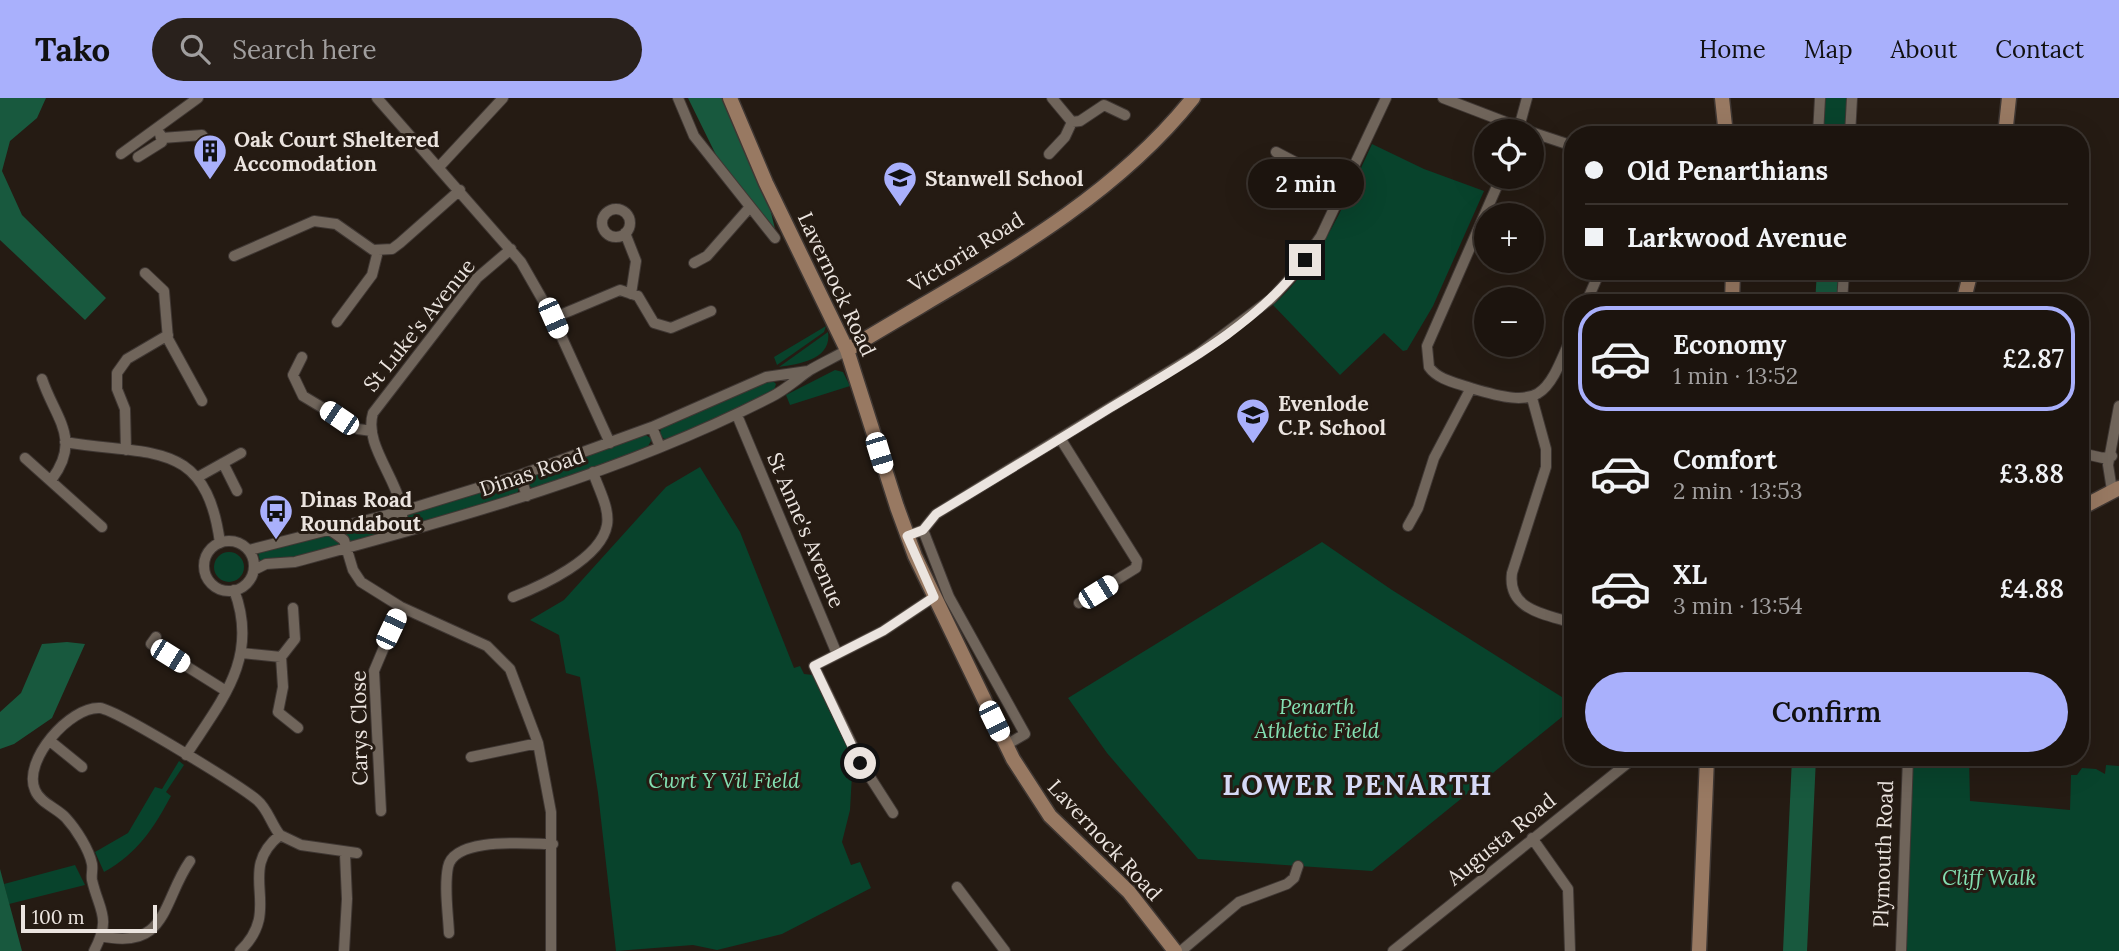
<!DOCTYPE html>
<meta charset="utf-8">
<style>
:root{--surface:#1c140e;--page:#29211c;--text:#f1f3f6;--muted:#a09e9e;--line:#3a332e;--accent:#a9b0fc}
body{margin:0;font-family:Lora,serif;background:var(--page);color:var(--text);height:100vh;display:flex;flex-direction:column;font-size:26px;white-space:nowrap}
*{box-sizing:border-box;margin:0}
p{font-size:23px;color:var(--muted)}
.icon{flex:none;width:38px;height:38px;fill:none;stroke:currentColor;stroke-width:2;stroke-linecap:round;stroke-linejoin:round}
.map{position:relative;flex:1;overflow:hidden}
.details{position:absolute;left:1564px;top:196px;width:525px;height:472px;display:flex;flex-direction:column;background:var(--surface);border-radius:28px;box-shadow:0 7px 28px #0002,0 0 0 2px var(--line)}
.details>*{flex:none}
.top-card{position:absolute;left:1564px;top:28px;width:525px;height:154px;border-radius:28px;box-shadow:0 7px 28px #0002,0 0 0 2px var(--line);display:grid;align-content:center;height:154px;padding:0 21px;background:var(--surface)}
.controls{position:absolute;left:1474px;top:21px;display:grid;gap:14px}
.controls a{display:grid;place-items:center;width:70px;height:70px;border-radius:50%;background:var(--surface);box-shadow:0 7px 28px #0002,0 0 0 2px var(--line);font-size:35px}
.scale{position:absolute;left:21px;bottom:18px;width:136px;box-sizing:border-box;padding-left:7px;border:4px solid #ebe4df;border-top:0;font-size:19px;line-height:24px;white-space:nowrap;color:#ebe4df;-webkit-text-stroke:5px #251b13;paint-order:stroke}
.end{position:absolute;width:32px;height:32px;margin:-16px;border:9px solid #ebe4df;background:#111;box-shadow:0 0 0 4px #111}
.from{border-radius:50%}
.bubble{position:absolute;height:49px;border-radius:24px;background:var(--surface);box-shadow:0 7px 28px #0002,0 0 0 2px var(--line);font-size:23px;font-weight:600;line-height:49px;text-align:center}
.car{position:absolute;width:21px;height:42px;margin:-21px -10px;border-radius:9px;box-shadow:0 0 5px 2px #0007;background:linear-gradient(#fff 24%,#345 0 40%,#fff 0 76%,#345 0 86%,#fff 0)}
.top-card b{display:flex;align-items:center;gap:24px;height:66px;font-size:26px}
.top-card b+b{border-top:2px solid var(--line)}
.top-card i{width:18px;height:18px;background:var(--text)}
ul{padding:12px 0 0;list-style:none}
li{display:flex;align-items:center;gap:21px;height:105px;margin:0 14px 10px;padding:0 7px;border:4px solid transparent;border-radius:28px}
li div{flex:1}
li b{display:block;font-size:26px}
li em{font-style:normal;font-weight:600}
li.selected{border-color:var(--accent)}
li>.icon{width:63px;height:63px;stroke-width:1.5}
.action{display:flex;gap:14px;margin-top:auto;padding:14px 21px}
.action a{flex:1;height:80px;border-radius:42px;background:var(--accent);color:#111;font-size:28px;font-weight:600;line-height:80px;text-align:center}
header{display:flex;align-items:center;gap:42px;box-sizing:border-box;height:98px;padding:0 35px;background:var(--accent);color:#111}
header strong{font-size:33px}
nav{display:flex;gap:38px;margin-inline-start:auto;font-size:24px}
.search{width:490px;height:63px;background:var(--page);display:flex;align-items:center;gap:18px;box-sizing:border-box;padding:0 24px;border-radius:38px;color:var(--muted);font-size:26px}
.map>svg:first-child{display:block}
</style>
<header>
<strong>Tako</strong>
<div class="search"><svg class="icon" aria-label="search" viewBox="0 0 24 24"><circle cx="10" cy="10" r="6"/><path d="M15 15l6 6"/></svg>Search here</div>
<nav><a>Home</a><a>Map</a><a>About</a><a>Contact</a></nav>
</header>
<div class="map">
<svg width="2119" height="853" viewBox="0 0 2119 853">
<rect width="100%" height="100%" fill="#251b13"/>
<path fill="#08432c" d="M1825,0H1847L1846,37H1823Z
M1372,46L1424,71L1484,93L1433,208L1407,252L1403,253L1384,235L1340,277L1273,207C1322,163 1345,104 1372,46Z
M826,228L824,234L777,267L774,259Z
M828,234C832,261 801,266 779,269Z
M835,272L843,274L850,288L790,307L786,297Z
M772,282L776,286L773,295L672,340L664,341L660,336L661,330Z
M644,336L652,341L647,350L533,391L528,386L530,378Z
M700,369L740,434L794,570L800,568L804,576L813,577L848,648L852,677L850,712L842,744L851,767L860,764L871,790L782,836L717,852L693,847L616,853L598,695L580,579L566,575L559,537L530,522L564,502L666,389Z
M511,384L519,388L517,397L406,429L408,416Z
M400,416L403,422L394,433L350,445L341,434Z
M328,437L343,446L289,461L260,463L258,455Z
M1322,444L1392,492L1573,606V610L1372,773L1198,761L1107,655L1068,600Z
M214 469a15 15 0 1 1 30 0a15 15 0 1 1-30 0Z
M1912,660H1969L1970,703L2070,712L2071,677H2077L2082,670L2096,671L2105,676L2106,667L2119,668V853H1905Z
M179,663L184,667L166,694L171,698C153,731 138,755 104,774L95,754L128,735L155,689L162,691Z
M75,767L85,787L9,806L4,786Z"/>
<path fill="#18593e" d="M0,0H46L37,20L10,43L2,73L22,117L106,200L85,222L0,142Z
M688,0H725L768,102L775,131L717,59Z
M1817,173H1839L1837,205H1815Z
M67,544L85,546L52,620L14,646L0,651V614L21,595L42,546Z
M1792,660H1816L1807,853H1783Z
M0,771L22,853H0Z"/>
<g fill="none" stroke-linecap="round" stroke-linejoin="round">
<g stroke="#3f3733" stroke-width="12">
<path id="street" d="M377,0L521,164L553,220L610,345
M678,0L694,38L775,140
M1052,0L1072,24L1080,23L1104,7L1125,17
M1443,0L1529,33
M1518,33L1527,0
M1531,34L1573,48
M1818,37L1820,0
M1850,37L1852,0
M162,40L202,37L219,60
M1276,54L1345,90
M121,56L198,0
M1049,56L1065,39L1072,24
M138,59L162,44L160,36
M439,69L503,0
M1501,79L1427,248L1429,269C1438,282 1457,285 1471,290C1543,312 1546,299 1573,235
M602 125a14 14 0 1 1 28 0a14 14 0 1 1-28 0Z
M625,135L636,163L631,196
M234,158L314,123L336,126L373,152L392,151L400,145L460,92
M694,165L707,158L750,109
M145,175L164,193L168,241L202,303
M1586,205L1600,173
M1842,205L1844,173
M553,220L620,192L638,198L654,225L671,230L711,213
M337,224L372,177L378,153
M302,259L293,277L303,298L358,331L372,333
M42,281C55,320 82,341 52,381
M1532,300L1546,351V369L1512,475C1507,512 1545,516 1573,525
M739,322L837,556
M652,329L660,349
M1060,340L1137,463L1136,470L1079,505
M65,344C148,359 206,338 220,445
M126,352L125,311L117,291V275L127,261L168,237
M2081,355L2103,360L2112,358
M25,360L102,429
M223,365L237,393
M520,377L527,398
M198,379L241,355
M2112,392L2108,367L2119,308
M1408,428L1418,410L1434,360L1471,290
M330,432L344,442L353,472L361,484L401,509L487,548L510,571L538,645L551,714V853
M923,432L949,499L1025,636L1006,647
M399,435C416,397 361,353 373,315L477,180L511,151
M907,438L923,432L936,416L1199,255L1271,201L1296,174L1321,138L1386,0
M204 468a25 25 0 1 1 50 0a25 25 0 1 1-50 0Z
M249,452L403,413L520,377L652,329L766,279L808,273
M254,472L266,466L295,464C457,420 621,376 771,299C785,292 797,281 810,272C822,265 835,259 847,252
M513,499C541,488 601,461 607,427C610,410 598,390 593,374
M156,539L151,546L226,593
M242,555L281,559L295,541L293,510
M281,559L283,589L278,614L298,630
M50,643L82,669
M186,657C221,603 260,560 234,492
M471,659L538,645
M381,713L374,573L401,509
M893,715L861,665L814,568L883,533L934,499
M1532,740L1568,791L1570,853
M957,789L1005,853
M449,835C448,814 444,789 448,769C454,738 529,746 553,746
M101,838C168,853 162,803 190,763
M94,853C112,819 99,813 92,782C91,777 93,772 92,766C89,751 76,731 66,720C57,710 40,705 35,692C22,663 70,608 100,610C117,612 239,687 257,702C268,711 271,726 280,737
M240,853C285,810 234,774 280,737L301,747L357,755
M344,853L347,801L345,756
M1181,853L1239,804L1287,786L1294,780L1298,768
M1393,853L1634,660
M1901,853L1908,660"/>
</g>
<g stroke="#3f3733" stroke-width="17">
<path id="secondary" d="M730,0L766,85L847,252L897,409L915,458L1013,661L1050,718L1129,794L1175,853
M1722,0L1726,37
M2005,37L2009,0
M1732,205L1733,173
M1963,205L1971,173
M847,252C969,177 1103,113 1193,0
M2081,410L2119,390
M1699,853L1707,660"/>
</g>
<use href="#street" stroke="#70655b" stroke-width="10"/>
<use href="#secondary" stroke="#987962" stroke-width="14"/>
</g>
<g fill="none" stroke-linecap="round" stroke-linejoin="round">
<path stroke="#ebe4df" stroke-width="9" d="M860,665L814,568L883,533L934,499L907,438L923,432L936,416C994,381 1052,346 1110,310C1178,269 1256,228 1305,162"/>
</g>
<defs>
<g id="building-pin" transform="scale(1.75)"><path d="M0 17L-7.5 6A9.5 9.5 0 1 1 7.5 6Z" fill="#a9b0fc" stroke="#251b13"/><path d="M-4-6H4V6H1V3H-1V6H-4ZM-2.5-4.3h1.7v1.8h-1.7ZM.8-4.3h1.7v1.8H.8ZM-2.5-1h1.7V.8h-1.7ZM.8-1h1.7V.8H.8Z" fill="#111"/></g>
<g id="school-pin" transform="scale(1.75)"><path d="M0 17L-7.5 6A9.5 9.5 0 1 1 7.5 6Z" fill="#a9b0fc" stroke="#251b13"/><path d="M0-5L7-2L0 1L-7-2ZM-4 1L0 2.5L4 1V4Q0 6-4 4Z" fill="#111"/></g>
<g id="bus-pin" transform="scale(1.75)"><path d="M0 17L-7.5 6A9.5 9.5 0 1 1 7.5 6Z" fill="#a9b0fc" stroke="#251b13"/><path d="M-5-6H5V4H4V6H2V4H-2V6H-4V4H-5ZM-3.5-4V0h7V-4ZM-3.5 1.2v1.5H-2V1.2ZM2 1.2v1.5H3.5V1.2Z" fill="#111"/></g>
</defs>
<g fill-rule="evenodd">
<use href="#building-pin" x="210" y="53"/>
<use href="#school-pin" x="900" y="80"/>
<use href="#school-pin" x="1253" y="317"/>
<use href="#bus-pin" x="276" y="413"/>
</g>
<g text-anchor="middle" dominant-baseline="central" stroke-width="6" stroke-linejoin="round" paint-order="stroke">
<g font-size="21" font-weight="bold" fill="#ebe4df" stroke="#251b13" text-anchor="start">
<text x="234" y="41">Oak Court Sheltered<tspan x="234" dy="24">Accomodation</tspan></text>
<text x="925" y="80">Stanwell School</text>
<text x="1278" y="305">Evenlode<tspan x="1278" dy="24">C.P. School</tspan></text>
<text x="300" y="401">Dinas Road<tspan x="300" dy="24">Roundabout</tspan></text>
</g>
<g font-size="21" fill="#ebe4df" stroke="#251b13">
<text transform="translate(966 154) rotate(-32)">Victoria Road</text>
<text transform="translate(837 186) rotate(65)">Lavernock Road</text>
<text transform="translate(419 227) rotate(-51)">St Luke's Avenue</text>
<text transform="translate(532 374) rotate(-19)">Dinas Road</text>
<text transform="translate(806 432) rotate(67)">St Anne's Avenue</text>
<text transform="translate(359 630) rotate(-91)">Carys Close</text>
<text transform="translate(1501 741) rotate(-39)">Augusta Road</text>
<text transform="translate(1105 742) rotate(47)">Lavernock Road</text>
<text transform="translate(1883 756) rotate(-88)">Plymouth Road</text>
</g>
<g font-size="21" font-style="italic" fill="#83e0b2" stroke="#251b13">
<text x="1317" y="608">Penarth<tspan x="1317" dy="24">Athletic Field</tspan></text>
<text x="724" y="682">Cwrt Y Vil Field</text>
<text x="1989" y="779">Cliff Walk</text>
</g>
<g font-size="28" font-weight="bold" letter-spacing="2" fill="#d6d9f6" stroke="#251b13">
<text x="1358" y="687">LOWER PENARTH</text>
</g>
</g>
</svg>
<div class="controls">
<a><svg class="icon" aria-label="locate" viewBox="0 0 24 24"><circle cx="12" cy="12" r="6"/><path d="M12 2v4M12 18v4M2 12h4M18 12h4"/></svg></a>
<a>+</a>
<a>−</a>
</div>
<div class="scale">100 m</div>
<i class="end from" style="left:860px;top:665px"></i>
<i class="end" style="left:1305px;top:162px"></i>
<div class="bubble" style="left:1248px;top:61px;width:116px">2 min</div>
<i class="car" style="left:553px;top:220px;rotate:156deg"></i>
<i class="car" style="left:339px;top:320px;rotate:304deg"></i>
<i class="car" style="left:879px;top:355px;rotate:163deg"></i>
<i class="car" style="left:1098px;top:494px;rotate:58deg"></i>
<i class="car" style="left:391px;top:531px;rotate:25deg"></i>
<i class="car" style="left:170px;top:558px;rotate:122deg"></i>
<i class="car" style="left:994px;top:623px;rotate:154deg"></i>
<div class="top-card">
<b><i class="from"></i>Old Penarthians</b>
<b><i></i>Larkwood Avenue</b>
</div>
<section class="details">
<ul>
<li class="selected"><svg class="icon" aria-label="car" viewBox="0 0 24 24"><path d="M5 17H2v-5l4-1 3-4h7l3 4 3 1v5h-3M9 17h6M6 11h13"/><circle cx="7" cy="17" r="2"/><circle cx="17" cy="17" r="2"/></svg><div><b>Economy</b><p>1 min · 13:52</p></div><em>£2.87</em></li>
<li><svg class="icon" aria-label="car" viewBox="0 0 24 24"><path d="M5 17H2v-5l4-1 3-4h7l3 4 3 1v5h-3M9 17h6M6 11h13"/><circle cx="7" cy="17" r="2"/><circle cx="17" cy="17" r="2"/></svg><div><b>Comfort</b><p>2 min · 13:53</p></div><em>£3.88</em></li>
<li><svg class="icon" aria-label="car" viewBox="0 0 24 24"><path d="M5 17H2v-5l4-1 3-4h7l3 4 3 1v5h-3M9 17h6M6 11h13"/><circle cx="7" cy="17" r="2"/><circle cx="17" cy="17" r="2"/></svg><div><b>XL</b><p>3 min · 13:54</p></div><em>£4.88</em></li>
</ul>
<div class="action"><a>Confirm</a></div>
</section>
</div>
